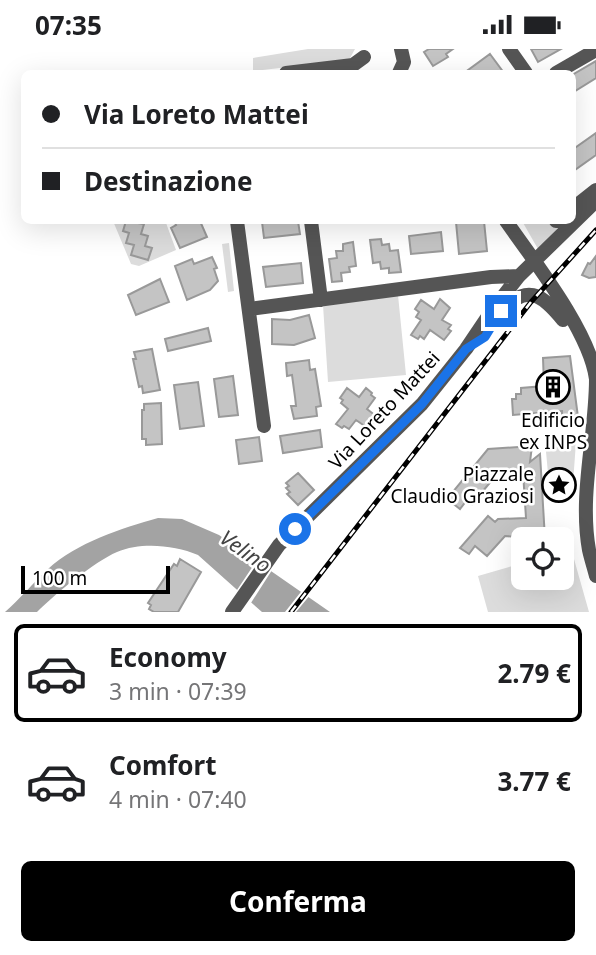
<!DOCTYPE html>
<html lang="it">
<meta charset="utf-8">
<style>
:root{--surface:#fff;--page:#f6f6f6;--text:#202124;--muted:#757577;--line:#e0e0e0;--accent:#000}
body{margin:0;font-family:"Noto Sans",sans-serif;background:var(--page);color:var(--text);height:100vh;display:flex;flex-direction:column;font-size:26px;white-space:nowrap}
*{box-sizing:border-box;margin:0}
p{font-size:23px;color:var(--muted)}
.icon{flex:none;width:38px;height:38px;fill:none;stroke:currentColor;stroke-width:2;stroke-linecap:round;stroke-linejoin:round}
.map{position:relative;height:563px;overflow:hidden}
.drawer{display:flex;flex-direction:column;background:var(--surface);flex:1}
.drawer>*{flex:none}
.guide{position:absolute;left:21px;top:21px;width:555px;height:154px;border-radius:10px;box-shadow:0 7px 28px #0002;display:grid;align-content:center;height:154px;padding:0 21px;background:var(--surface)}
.tools{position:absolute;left:511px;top:478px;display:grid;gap:14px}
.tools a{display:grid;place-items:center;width:63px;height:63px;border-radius:10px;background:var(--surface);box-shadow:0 7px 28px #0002;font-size:35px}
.scale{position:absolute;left:21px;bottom:18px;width:149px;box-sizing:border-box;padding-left:7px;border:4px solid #000;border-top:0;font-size:19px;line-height:24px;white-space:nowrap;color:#000;-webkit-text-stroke:5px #fff;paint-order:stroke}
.end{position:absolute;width:32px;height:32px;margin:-16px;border:9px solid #1a73e8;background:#fff;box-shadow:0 0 0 4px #fff}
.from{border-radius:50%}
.guide b{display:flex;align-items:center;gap:24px;height:66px;font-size:26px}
.guide b+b{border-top:2px solid var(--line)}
.guide i{width:18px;height:18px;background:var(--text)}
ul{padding:12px 0 0;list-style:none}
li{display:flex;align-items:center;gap:21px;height:98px;margin:0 14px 10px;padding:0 7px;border:4px solid transparent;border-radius:10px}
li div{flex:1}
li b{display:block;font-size:26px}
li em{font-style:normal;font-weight:700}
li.on{border-color:var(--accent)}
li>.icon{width:63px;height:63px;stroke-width:1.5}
.action{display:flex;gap:14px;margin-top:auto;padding:14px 21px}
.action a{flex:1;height:80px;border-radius:10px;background:var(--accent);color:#fff;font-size:28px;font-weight:700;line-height:80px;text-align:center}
.status{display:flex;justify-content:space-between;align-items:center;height:49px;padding:0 35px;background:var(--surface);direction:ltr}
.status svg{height:19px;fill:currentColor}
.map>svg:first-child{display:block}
</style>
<div class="status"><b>07:35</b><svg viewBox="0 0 49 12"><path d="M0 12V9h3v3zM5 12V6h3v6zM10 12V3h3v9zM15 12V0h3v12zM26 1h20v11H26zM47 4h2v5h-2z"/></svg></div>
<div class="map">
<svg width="596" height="563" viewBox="0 0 596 563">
<rect width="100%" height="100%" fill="#fff"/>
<path fill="#dcdcdc" d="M308,0H355L349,11L253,22V9Z
M113,172H173L166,174L176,201L139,217L131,215Z
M522,172H550L559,180L538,200Z
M229,194L234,242L228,243L222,195Z
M398,246L406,326L328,333L323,256Z
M574,391L576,393L573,434L549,435L545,392Z
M572,503L589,563H488L478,527L523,514V528H562V505Z"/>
<path fill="#a3a3a3" d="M158,469L182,470L219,486L330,563H262L198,506C174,496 141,493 117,503C94,513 55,545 37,563H5C20,550 33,534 48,520C76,494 122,479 158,469Z"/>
<path fill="#fff" d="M259,508L274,518L249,557L235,544Z
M304,539L311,545L296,563H285Z"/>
<path fill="#c4c4c4" stroke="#999" stroke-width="2" d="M429,0H453L446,5L448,8L433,17L424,3Z
M531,0H561L538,13Z
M490,5L504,24H464Z
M596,12V29L572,44V26Z
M596,84V106L572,123V101Z
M126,172H137V174L144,175L141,185L148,187L145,197L152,199L148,211L131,206L134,196L126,194L129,184L123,182Z
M174,172H200L207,188L180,199L171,179L176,176Z
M272,172H298L300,185L264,189L262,173Z
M484,172L487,202L459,205L456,173Z
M441,183L443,202L411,205L409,187Z
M381,190L382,196L389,195L390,202L398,201L401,223L389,224V219L381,220L380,213L373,214L370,191Z
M353,193L356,217L349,218L350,223L341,224L342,232L332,233L329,210L337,209L336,202H343V195Z
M596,207V228L589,229L582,226L588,214L590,215Z
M212,208L217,219L214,220L218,232L210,241L187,251L175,217L192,210L194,215Z
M301,214L303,234L266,238L263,218Z
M160,230L169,253L136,266L128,246Z
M440,250L450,259L442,271L451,276L448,280L451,282L444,291L430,281L424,290L420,287L418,290L411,286L421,271L416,268L419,263L415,260L421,251L434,260Z
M309,266L315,289L294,296L272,295V270L290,271Z
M208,279L211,292L168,302L165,290Z
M152,300L160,341L143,344L142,337L139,338L133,310H136L134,303Z
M570,307L578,368L562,369V362L513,366L512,350H516V345H521V339L544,337L543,309Z
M309,311L310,321L315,320L321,357L316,358L317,367L294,370L291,357H296L295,348L292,326L287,327L286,314Z
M233,327L238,366L219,368L214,330Z
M198,333L204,377L180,380L174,336Z
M347,339L359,348L366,339L372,344L371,346L375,349L367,360L376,367L373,370L376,372L369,380L356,371L349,380L344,377L342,379L336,375L348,360L341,354L343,351L340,349Z
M161,354L162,395L146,396V390H142V361H144V355Z
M320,381L322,398L283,404L280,387Z
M259,388L262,412L239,415L236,391Z
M532,397L530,413L540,405L545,490L505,487L487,507L475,497L469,505L460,499L488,467L495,473L498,470L526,469L523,423L498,424L472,455L467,451L460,460L447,450L488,400Z
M298,424L314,441L298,456L287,445L290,443L286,439L289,437L286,434Z
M180,510L201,523L178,563H154L149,560L151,556L148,554L174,515L177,517Z"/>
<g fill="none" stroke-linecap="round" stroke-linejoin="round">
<path stroke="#555" stroke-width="14" d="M509,0L526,24
M286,24L353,16L364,8
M399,24L404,13L401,0
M556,24L596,1
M572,160L596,141
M237,172L264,377
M311,172L321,251
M506,172C534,212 590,283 596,330C596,386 579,445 589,501C591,510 594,519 596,527
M556,172H558
M249,260L491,228L519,227
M500,264C526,234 541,244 563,271
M232,563L279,496L422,355L466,300L493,260L519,227L596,152"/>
<g stroke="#000" stroke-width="5">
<path id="rail" d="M291,563L531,253L596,181"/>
</g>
<use href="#rail" stroke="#fff" stroke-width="2.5" stroke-dasharray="8" stroke-linecap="butt"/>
</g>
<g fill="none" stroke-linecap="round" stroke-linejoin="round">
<path stroke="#1a73e8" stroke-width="9" d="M295,480L422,355L466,300L485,288L501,262"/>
</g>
<defs>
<g id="building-ring" transform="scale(1.75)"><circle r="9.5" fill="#fff" stroke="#000" stroke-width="1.5"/><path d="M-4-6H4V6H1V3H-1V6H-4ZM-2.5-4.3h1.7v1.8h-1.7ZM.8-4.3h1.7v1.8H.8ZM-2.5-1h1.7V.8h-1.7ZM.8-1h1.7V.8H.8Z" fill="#000"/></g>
<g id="sight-ring" transform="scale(1.75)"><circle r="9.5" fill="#fff" stroke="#000" stroke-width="1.5"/><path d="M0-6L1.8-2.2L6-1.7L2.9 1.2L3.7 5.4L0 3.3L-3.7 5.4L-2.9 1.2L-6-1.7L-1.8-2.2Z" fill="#000"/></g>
</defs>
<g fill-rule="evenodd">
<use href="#building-ring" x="553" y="338"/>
<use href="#sight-ring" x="559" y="436"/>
</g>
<g text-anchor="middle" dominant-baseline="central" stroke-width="5" stroke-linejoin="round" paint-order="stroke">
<g font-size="19" fill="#000" stroke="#fff">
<text transform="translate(384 361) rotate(-47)">Via Loreto Mattei</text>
</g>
<g font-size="19" fill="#000" stroke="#fff">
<text x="553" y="371">Edificio<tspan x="553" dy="22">ex INPS</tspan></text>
<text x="534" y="425" text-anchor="end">Piazzale<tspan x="534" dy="22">Claudio Graziosi</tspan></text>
</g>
<g font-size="21" font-style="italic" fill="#444" stroke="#fff">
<text transform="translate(246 502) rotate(35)">Velino</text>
</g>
</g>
</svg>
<div class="tools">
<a><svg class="icon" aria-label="locate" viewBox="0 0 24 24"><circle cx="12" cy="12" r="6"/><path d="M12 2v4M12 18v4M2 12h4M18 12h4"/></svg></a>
</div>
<div class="scale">100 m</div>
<i class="end from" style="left:295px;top:480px"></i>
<i class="end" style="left:501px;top:262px"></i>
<div class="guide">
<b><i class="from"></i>Via Loreto Mattei</b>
<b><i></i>Destinazione</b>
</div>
</div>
<section class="drawer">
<ul>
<li class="on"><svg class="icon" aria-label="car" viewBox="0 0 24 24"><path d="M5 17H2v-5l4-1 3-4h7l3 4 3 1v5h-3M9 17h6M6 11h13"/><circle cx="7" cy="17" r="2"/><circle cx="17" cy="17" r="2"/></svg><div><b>Economy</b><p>3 min · 07:39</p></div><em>2.79 €</em></li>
<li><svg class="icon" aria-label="car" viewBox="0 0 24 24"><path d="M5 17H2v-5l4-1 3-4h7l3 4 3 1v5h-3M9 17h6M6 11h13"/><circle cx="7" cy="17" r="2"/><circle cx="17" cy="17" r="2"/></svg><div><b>Comfort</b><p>4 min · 07:40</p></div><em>3.77 €</em></li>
</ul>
<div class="action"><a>Conferma</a></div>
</section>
